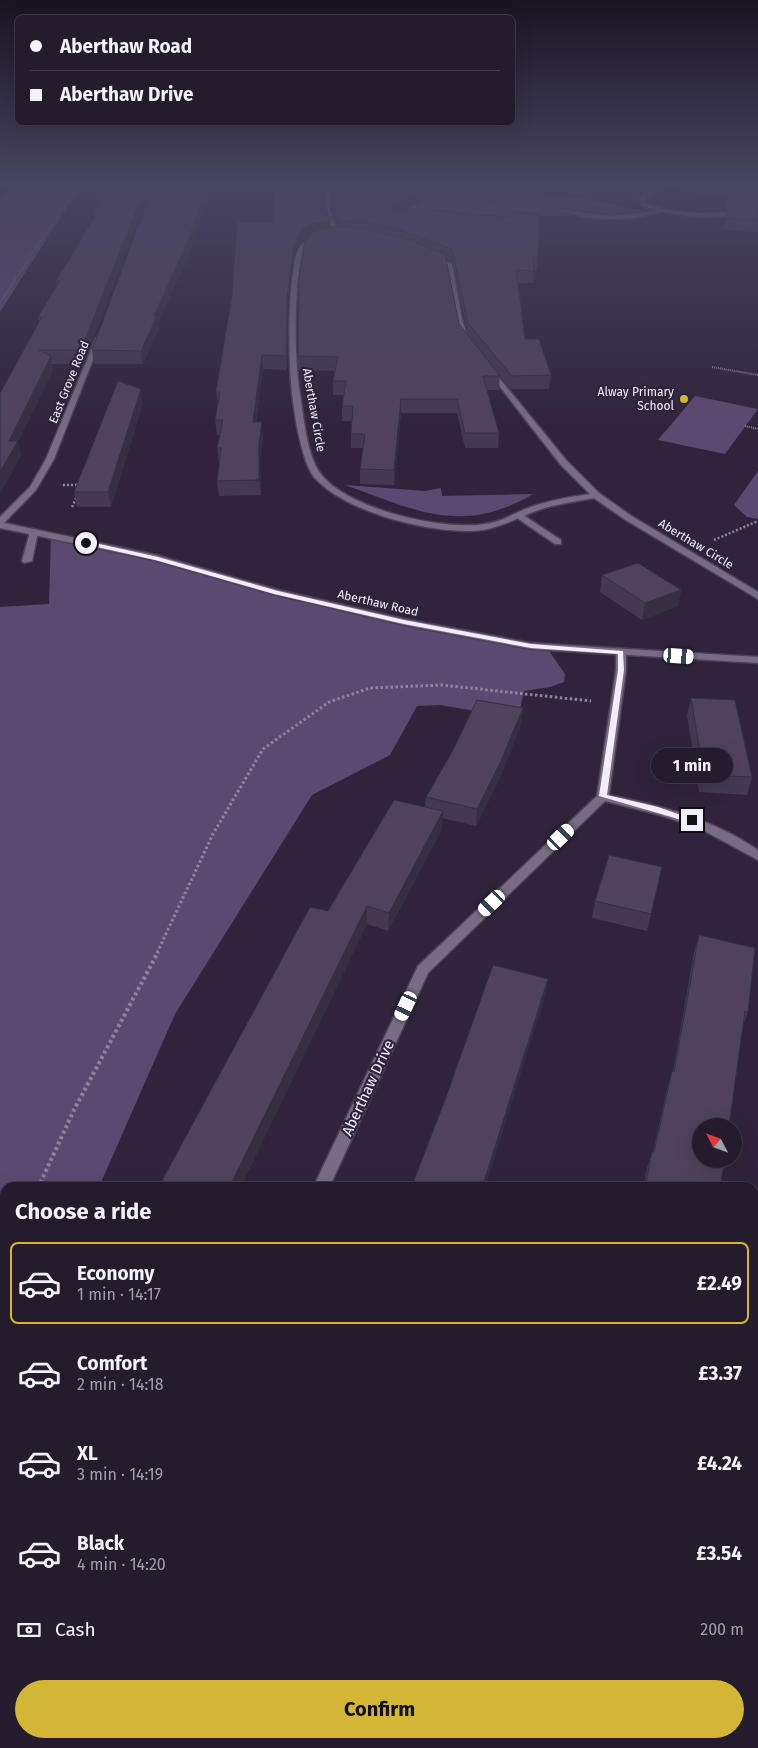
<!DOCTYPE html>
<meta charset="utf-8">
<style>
:root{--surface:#241b2d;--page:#2c2435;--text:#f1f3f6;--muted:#a3a1aa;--line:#413949;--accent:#d3b635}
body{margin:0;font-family:"Fira Sans",sans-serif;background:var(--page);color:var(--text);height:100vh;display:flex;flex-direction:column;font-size:19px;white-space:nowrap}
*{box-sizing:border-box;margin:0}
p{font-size:16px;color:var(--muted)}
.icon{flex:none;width:28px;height:28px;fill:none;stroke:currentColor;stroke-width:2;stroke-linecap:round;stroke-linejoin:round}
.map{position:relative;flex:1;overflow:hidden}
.sheet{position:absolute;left:0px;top:1182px;width:759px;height:566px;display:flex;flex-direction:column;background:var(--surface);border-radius:15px 15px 0 0;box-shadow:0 5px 20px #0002,0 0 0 1px var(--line)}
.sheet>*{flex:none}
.hud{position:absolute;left:15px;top:15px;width:500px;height:110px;border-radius:8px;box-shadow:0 5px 20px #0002,0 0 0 1px var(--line);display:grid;align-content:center;height:110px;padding:0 15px;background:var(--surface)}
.needle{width:32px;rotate:311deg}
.fabs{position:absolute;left:692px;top:1118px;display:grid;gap:10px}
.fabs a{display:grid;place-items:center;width:50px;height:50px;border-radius:50%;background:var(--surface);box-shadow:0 5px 20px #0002,0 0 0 1px var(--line);font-size:25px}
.end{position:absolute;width:22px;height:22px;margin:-11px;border:6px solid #f3ecfc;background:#111;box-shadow:0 0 0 2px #111}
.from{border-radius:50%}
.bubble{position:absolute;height:35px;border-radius:18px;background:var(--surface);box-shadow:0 5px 20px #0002,0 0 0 1px var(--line);font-size:16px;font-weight:700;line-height:35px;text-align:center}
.car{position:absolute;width:15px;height:30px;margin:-15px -8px;border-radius:6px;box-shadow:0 0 4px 1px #0007;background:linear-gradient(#fff 24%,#345 0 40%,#fff 0 76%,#345 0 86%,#fff 0)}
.hud b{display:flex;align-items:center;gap:18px;height:48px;font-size:19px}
.hud b+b{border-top:1px solid var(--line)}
.hud i{width:12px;height:12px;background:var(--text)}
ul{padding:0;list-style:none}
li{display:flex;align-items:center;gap:15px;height:82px;margin:0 10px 8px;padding:0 5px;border:2px solid transparent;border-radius:8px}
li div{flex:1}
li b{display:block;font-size:19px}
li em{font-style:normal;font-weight:700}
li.on{border-color:var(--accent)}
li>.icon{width:45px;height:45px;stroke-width:1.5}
h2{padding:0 15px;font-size:22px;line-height:60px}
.pay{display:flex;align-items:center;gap:12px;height:55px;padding:0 15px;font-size:19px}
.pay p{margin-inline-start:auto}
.button{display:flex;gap:10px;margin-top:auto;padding:10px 15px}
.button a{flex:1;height:58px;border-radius:30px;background:var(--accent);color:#111;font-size:20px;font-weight:700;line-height:58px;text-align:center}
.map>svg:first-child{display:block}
</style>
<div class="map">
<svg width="758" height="1748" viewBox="0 0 758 1748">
<rect width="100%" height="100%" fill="#30243c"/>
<path fill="#5c4971" d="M0,182H83L0,312Z
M422,182H556L546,195L588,199L643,211L617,216H442L403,209L391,201Z
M695,396L758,409L725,454L658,440Z
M758,471V519L747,517L734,505Z
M345,485L425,491L441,488L442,496L533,494C462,536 415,510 345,485Z
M51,535L156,558L276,592L404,622L547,648L565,674L564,682L550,687L524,691L518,718L440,705L417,706L390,755L312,795L175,1014L99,1187L5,1188V1744H260L258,1748H0V607L49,604Z
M328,1744H738L747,1748H338Z"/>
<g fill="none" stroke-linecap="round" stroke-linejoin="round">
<path stroke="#210735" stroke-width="12" d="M0,190L3,187"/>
<g stroke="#4b4057" stroke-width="3">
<path id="service" d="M520,513L561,540V544H555L517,518L516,516Z
M34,529L38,532L32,561L24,563L22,561L30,532Z"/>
</g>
<g stroke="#4b4057" stroke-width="3">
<path id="minor" d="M331,182H335L329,206L339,235L336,237L333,235L323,206Z
M420,182H424V194H435L437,197H419Z
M656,182H661L645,199L646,204C682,217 720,213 758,211V215L700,217L662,212L635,218L610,219L584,217L557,211L560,209L610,216L657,211L642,206L639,199Z
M318,237L320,240L305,246C293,277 294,360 300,393C303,415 307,455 320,473C346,509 443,531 485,524C502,522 515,512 531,507C550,500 570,497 590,494L560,464L487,370L492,369L566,460L599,493L630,515L758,592V599L624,519L594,498C575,502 554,504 536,511C517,518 502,527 483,530C438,536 344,513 314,477C299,458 290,389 290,363C289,339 288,262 301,244Z
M430,256L452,264L462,319L469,342L464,341L456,319L446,265L430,258Z
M96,338L101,339L54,459L36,490L3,524L0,525V517L30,487L46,459Z
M621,649L626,652V670L609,795C662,806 713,819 758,850V860L699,828L660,815L605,801L428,973L329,1188H313L418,966L597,796L616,670V652Z
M754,1494L758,1495V1515L754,1514Z"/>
</g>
<g stroke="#4b4057" stroke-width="3">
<path id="tertiary" d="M0,522L156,555L278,590L404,619L531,643L758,657V663L531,649L404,625L273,594L154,560L0,528Z"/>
</g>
<path stroke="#8e8599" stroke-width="1" stroke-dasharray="1 1" stroke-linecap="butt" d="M539,182L536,193L543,197
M455,185L487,188L524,182
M472,188L483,194L486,203L491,206
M495,189L536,193
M458,197L464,187
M458,201L496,208L538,210
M478,215L517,216
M0,303L79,182"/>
<path stroke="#8e8599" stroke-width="2" stroke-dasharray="1 1" stroke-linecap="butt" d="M712,367L758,375
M745,426L758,429"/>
<path stroke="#8e8599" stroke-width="2.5" stroke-dasharray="2 2" stroke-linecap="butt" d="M63,485H80
M72,507L77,496
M714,540L758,521"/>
<path stroke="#8e8599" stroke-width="3" stroke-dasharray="2.5 2.5" stroke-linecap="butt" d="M157,953L213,834L263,749L329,702L370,688L442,685L591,701"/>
<path stroke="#8e8599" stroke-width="4" stroke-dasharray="3 3" stroke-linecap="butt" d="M38,1188L74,1110L158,952
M0,1271L5,1260"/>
<path stroke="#8e8599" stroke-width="5" stroke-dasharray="4 4" stroke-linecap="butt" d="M5,1748L8,1744"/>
<use href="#service" fill="#776c83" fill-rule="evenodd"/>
<use href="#minor" fill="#776c83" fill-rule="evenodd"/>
<use href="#tertiary" fill="#776c83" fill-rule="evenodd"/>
</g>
<path fill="#443950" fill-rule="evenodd" d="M111,182H152L84,364H52L53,370L18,442L21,456L0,493V393L39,322L38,317L57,286L56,281L94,219L93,214Z
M329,182L323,200L330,227L338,226L331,206V195L334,182H419L418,186L424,188V199L406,209L454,211V213L538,258L537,270H534L533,283H518L525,339L551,375L549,389H511L500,376L499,390H487L499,433L498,448H465L457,413H401L394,485L360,484V469L363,448H351V434L352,421H342V406L344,395H333V381L335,371L298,370V356L308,239L305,240L298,248L294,259L288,311L287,370L263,369L256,422L263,437L260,459L261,495L219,496L217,481L219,463L217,448L220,435H217L215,420L218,406L216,392L273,222ZM446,259L452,261L468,335L459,324Z
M425,182H454L435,192H426Z
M630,182H654L650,185Z
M660,182H758V232L724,230L727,197L659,186Z
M190,253L158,323L159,329L143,364H94L92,350Z
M143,403L111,507H77L74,492Z
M602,575L681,590L678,606L642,620L600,592Z
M691,698L752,777L747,795L699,792L687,715Z
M523,708L521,725L500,778L476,826L442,818V829L388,931L367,924L240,1188H158L328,911L425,807L426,797Z
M662,867L647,931L592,918L595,901Z
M699,935L748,1012L742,1029L720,1188H643L647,1168L652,1152H653L667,1088L673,1071L694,952Z"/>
<path fill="#372e41" d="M147,182H152L84,364L81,350Z
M208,182H213L190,253L158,323L159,329L143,364L141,351L154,316Z
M325,182H329L321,205V194Z
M418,182H419L418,191L424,188V199L387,219L388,208Z
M436,182H454L435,192Z
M330,221V232L314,236L305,240L298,248L294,259L288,311L287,370L286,356L287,298L294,247L298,236L305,228L313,224Z
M262,355L263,369L254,437L253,422Z
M51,356L53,370L18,442L21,456L0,493V472L9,441Z
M141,389L143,403L111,507L108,492Z
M401,399V413L394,485V470Z
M262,422L263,437L260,459L261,495L259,480V444Z
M681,590L678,606L642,620L645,603Z
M523,708L521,725L500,778L476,826L477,809Z
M443,811L442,829L388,931L389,913Z
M367,906V924L240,1188H229Z
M548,979L545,996L485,1188H482Z"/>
<path fill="#4f425d" stroke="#372e41" d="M111,182H147L81,350H39L51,356L9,441H18L0,472V393L42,317H38L60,281H56L97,213L93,214Z
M155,182H208L188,241L154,316H157L141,351L92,350Z
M274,182H325L321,194L330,221L313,224L305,228L298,236L294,247L287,298L286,356L262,355L253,422H262L259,444V480L217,481L221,448H217L223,420H215L220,392H216L232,295L237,222H273Z
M334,182H418L417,186L424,188L388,208L454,211L453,213L512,217L514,212L540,214L538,258H533L534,271L516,270L525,339H539L551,375L512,376L468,323L452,249L397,229L368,222L339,220L331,195Z
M699,182H758V199L728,200L729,186Z
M758,206V220L726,218L727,207Z
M338,226L366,229L406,239L445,254L459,324L500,376H483L499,433H465L457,399H401L394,470L360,469L365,434H351L353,406H342L346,381H333L338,357L298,356L299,278L304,245L310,234L321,229Z
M118,381L141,389L108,492H74Z
M638,563L681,590L645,603L602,575Z
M691,698L735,700L752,777L704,775Z
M477,700L523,708L501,761L477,809L426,797L452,752Z
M394,800L443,811L389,913L367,906L229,1188H158L310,907L328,911Z
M609,855L662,867L651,914L595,901Z
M699,935L755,948L748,1012L745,1011L729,1126H701V1159H725L720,1188H645L652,1152H654L672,1071L674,1072Z
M493,965L548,979L482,1188H411L445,1100Z"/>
<linearGradient id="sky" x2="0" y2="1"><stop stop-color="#1a1421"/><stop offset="0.43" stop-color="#484561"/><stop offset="1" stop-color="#484561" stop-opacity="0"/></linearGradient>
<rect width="758" height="427" fill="url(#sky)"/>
<path fill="#f3ecfc" d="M86,541L158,557L278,591L404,620L531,644L623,651L624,670L607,795L658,807L695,820L692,823L599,796L618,670V654L531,648L404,624L274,594L155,560L84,544Z"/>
<circle fill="#d3b635" stroke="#30243c" stroke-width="2" cx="684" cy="399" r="5"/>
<g text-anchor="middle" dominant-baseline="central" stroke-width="4.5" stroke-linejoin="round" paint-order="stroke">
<g font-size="12" fill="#f3ecfc" stroke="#30243c">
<text transform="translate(69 382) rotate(-68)">East Grove Road</text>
<text transform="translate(314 410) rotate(80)">Aberthaw Circle</text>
<text transform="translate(696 544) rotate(31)">Aberthaw Circle</text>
<text transform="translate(378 603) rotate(13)">Aberthaw Road</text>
</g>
<g font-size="12" fill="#f3ecfc" stroke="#30243c" text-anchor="end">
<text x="674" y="392">Alway Primary<tspan x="674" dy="14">School</tspan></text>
</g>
<g font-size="15" fill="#f3ecfc" stroke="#30243c">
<text transform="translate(368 1088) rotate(-65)">Aberthaw Drive</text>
</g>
</g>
</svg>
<div class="fabs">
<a><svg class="needle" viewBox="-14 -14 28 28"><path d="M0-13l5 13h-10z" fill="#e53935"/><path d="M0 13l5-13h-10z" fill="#a3a1aa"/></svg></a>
</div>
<i class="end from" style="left:86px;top:543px"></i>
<i class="end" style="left:692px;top:820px"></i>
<div class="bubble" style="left:651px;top:748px;width:82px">1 min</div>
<i class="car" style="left:679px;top:656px;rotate:94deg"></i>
<i class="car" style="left:561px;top:837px;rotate:46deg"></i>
<i class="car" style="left:492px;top:903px;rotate:226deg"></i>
<i class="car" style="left:406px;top:1006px;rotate:205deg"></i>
<div class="hud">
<b><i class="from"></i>Aberthaw Road</b>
<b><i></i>Aberthaw Drive</b>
</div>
<section class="sheet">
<h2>Choose a ride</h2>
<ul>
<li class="on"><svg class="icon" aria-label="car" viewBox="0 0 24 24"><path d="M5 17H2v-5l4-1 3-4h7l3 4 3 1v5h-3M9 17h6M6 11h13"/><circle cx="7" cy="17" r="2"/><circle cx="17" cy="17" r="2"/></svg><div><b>Economy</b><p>1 min · 14:17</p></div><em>£2.49</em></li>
<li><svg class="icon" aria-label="car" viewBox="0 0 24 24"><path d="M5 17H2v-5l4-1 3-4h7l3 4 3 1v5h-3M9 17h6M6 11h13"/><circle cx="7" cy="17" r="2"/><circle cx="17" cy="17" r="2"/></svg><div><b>Comfort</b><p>2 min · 14:18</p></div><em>£3.37</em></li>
<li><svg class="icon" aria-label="car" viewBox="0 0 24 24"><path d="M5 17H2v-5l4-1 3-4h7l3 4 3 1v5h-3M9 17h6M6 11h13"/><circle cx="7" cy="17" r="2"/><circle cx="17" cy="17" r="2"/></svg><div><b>XL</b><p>3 min · 14:19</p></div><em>£4.24</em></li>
<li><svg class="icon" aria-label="car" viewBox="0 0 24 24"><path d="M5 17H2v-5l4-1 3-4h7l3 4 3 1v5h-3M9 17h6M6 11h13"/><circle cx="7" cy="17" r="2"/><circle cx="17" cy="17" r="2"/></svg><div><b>Black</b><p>4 min · 14:20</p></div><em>£3.54</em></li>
</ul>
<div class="pay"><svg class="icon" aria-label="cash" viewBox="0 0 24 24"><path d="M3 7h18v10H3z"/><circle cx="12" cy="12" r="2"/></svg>Cash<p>200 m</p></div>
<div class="button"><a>Confirm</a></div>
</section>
</div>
